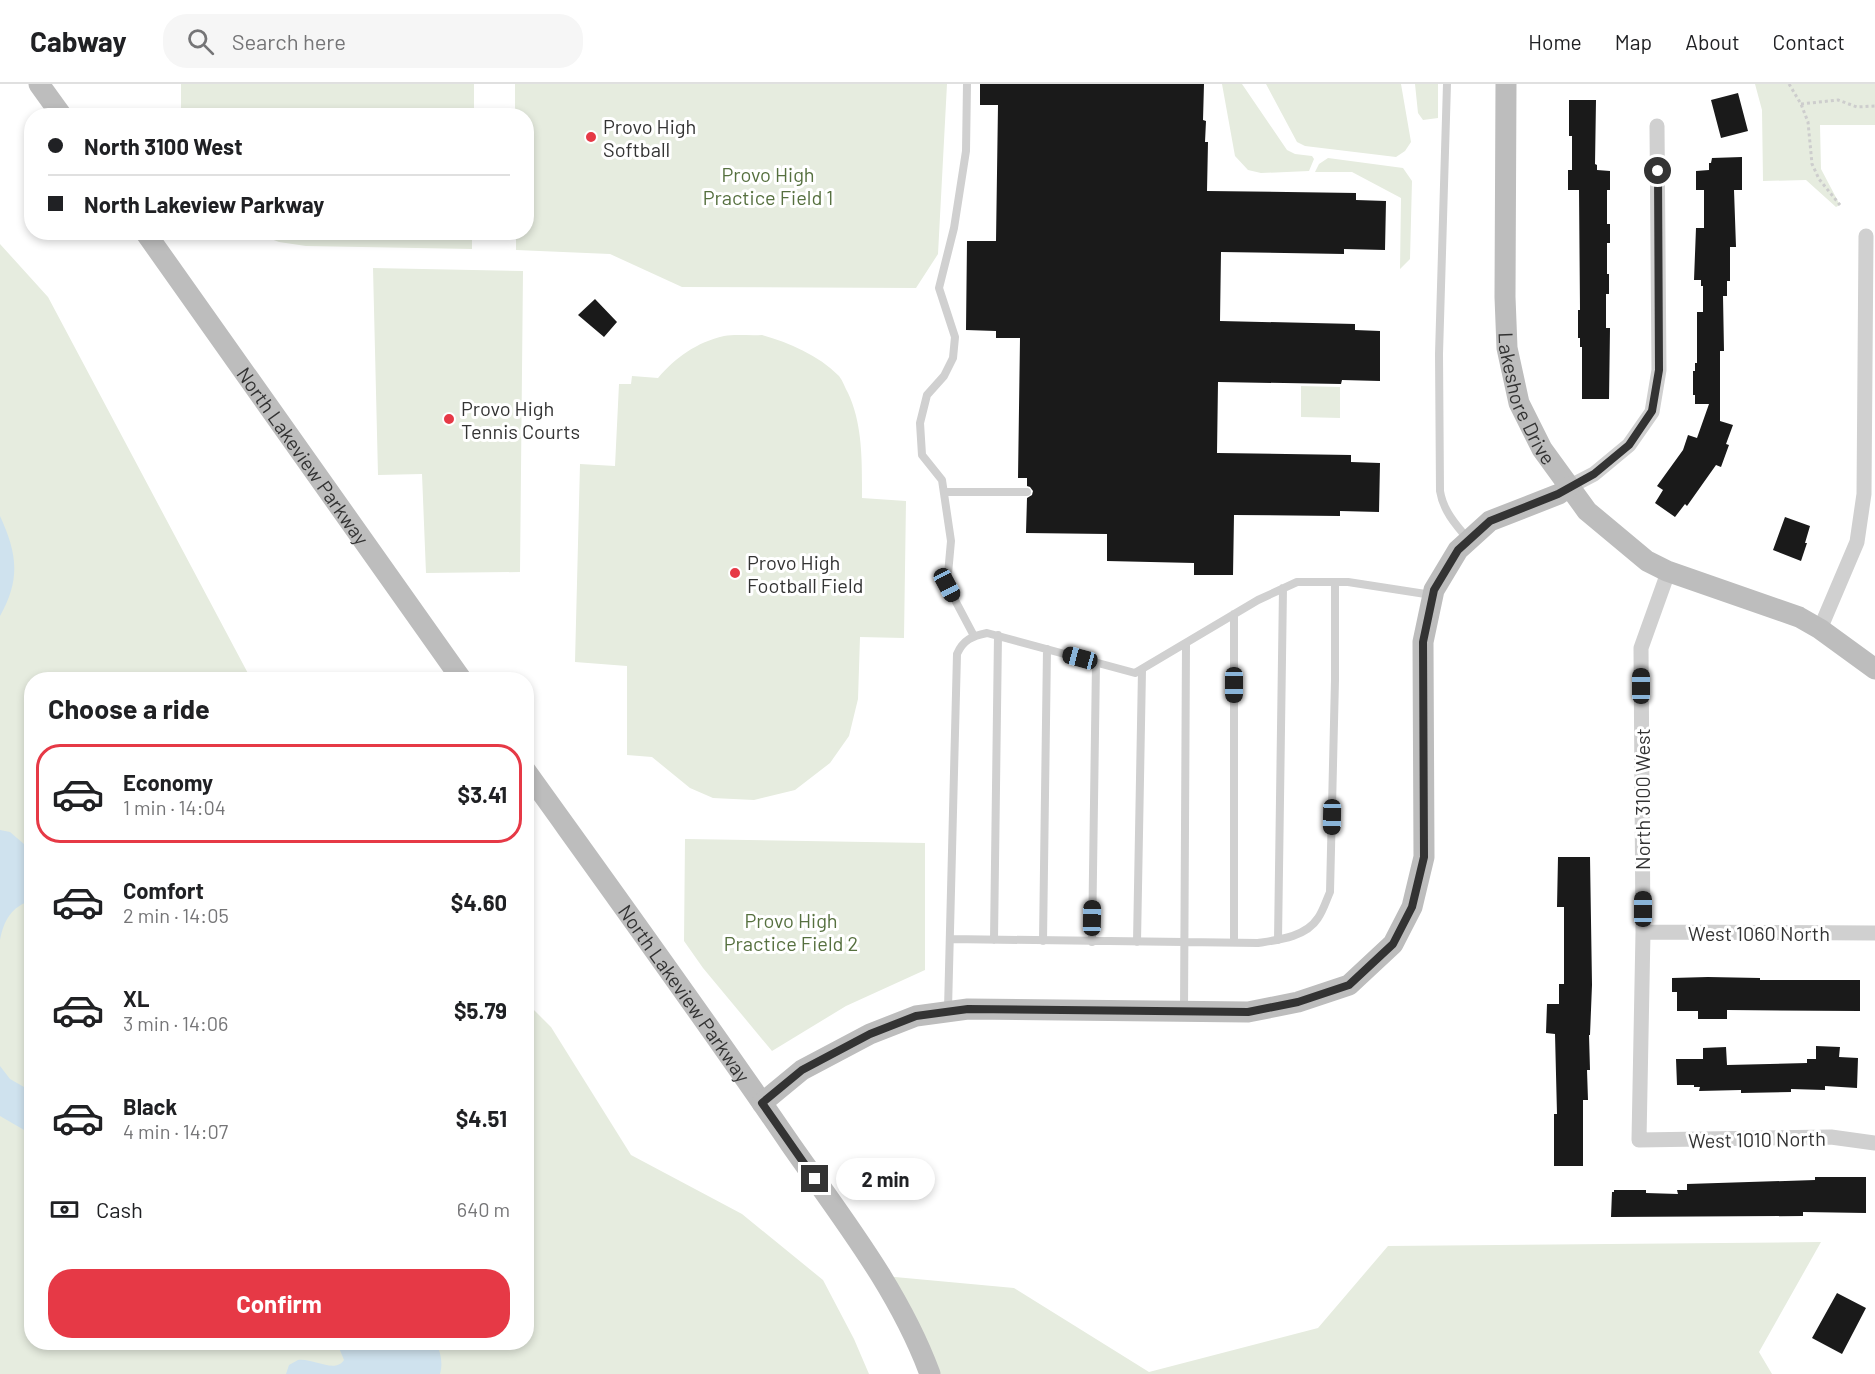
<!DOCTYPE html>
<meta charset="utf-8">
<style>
:root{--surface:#fff;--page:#f6f6f6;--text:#202124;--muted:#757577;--line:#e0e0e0;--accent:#e63946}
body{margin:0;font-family:Barlow,sans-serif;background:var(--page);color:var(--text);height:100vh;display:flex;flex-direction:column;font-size:22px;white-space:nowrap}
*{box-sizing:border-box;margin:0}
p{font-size:20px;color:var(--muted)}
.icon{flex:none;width:33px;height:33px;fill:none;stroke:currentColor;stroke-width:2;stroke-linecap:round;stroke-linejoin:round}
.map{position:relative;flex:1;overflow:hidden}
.sheet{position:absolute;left:24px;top:588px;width:510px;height:678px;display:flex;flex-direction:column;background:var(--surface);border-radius:24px;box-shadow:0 3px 9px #0003}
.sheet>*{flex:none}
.top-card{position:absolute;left:24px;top:24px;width:510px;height:132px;border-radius:24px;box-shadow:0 3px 9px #0003;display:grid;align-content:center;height:132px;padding:0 24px;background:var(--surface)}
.end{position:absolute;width:27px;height:27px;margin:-14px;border:8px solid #333;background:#fff;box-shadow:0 0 0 3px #fff}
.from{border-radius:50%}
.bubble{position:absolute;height:42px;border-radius:21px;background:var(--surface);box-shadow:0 3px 9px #0003;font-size:20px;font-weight:700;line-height:42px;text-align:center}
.car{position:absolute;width:18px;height:36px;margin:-18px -9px;border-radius:8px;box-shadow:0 0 4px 2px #0007;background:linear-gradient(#222 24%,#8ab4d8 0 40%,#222 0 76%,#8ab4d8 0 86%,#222 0)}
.top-card b{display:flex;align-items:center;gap:21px;height:57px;font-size:22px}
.top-card b+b{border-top:2px solid var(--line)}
.top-card i{width:15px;height:15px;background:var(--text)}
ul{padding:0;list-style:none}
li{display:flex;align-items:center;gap:18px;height:99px;margin:0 12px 9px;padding:0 12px;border:3px solid transparent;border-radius:24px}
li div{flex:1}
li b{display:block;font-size:22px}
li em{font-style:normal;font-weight:700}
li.on{border-color:var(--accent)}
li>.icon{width:54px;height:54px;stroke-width:1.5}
h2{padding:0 24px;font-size:27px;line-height:72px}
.pay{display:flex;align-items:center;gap:15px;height:66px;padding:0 24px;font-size:22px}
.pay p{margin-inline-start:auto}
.cta{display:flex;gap:12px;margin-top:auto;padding:12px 24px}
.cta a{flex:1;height:69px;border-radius:24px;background:var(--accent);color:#fff;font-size:24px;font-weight:700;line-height:69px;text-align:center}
header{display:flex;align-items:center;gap:36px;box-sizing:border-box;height:84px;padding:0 30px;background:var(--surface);border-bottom:2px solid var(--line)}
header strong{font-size:28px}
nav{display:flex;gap:33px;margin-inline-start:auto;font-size:21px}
.search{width:420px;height:54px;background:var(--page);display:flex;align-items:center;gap:15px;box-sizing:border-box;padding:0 21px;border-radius:24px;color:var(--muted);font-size:22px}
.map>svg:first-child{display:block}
</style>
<header>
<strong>Cabway</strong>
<div class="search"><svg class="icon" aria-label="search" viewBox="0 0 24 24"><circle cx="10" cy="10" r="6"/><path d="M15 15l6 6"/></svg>Search here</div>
<nav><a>Home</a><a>Map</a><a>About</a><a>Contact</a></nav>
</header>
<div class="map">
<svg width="1875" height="1290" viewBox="0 0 1875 1290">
<rect width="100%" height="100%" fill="#fff"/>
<path fill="#e6ecdf" d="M181,0H474V31H181Z
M515,0H947L938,170L916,204L682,203L610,170L516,166V149L526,148V32L515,31Z
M1222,0H1242L1287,66L1295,70L1312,72L1314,75L1309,87L1261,89L1248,86L1235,72Z
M1266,0H1401L1411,58L1405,67L1396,73L1305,62L1297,58Z
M1415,0H1438V34L1423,36L1418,29Z
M1755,0H1875V41H1820L1821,85L1840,121L1836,123L1806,96L1763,97L1762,26Z
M1328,74L1403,84L1412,97L1410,175L1400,185L1401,114L1352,88H1315L1319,80Z
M255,149H472V165L306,162L279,158Z
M0,160L48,213L251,595L32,596V1258H526L527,919L551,943L631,1071L742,1130L823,1196L854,1255L869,1290H0Z
M373,184L523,187L520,488L426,489L422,390L378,391Z
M762,251C790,259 818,271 839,292C843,297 845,304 848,309C863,341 862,378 862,414L906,417L904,554L860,553L858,615L849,652L830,679L795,706L754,716L713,714L690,704L652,673L627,671V582L575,578L580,380L615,382L619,300H631L632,292L658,294C675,274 697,258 724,252C736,250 750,252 762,251Z
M1301,302L1340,303V334L1301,333Z
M685,755L925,759V886L846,922L772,967L703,884L684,857Z
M1821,1158L1759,1268L1772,1290H920L884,1192L1014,1204L1149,1288L1318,1244L1388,1162Z"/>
<path fill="#cfe2ee" d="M0,432C17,469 21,495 0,532Z
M0,746L10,748L31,766L32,816C11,823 4,836 0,856Z
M0,982L10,995L31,1007V1050L0,1032Z
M337,1259H436C441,1269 443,1279 440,1290H286L289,1281L298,1276C314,1274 335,1290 344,1276Z"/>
<path fill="#1a1a1a" d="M980,0H1204L1203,36L1206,37L1205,58H1208L1207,107L1356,109V116L1386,117L1385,166L1344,165V170L1221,168L1220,237L1355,240V246L1380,247V297L1342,296L1341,300L1218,298L1217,369L1351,371V378L1380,379L1379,428L1340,427V432L1234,431L1233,491H1194V479L1107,477V450L1026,449L1027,414L1032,411L1033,407L1030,403L1027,402V394H1018L1020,254H996V247L966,246L967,157H996L998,21H980Z
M1738,9L1748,47L1721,54L1711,16Z
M1569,16H1596L1595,80L1597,81V86L1610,87V106H1607V140H1610V159H1607V190H1609V210H1606V244H1610L1609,315H1582V263H1580V254H1578V226H1580L1579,106H1568V86H1572V52H1569Z
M1742,73V106H1734L1736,163H1730V197H1727V212H1723L1724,267H1720V337L1733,341L1726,360L1729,361L1721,383L1716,381L1687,422L1685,420L1675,433L1655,419L1663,406L1657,402L1683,366L1688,351L1697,354L1709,320H1695V311H1693V287H1695V279H1697V228H1703V202H1701V196H1694L1696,144H1704V106H1696V87L1709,86V79H1711L1712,74Z
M595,215L617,238L604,253L578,231Z
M1785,433L1810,442L1805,459H1807L1801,477L1773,466Z
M1558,773H1590L1592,901L1590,951H1589L1590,986H1587L1588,1016H1583V1082H1554V1030H1557L1555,950L1546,949L1547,920H1559V900H1564V823H1557Z
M1708,893L1760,894V896H1860V927L1727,926V935H1698V927H1677V908H1672V894Z
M1816,962L1840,963L1839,973L1858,974L1857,1004L1825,1002V1006L1791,1005V1008L1741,1009V1006L1699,1007L1700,1003H1694V1001H1677L1676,975H1703V964L1726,963L1727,981L1807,979V975H1816Z
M1815,1093H1866V1129L1803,1128V1132L1611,1133L1612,1108H1614V1106H1646V1109L1678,1110L1677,1106H1687V1100L1815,1096Z
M1837,1209L1866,1224L1842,1270L1812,1254Z"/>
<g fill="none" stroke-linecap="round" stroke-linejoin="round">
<path stroke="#cdcdcd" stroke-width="3" stroke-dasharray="3 3" stroke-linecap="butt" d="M1789,0L1801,20L1808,38L1812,80L1819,95L1840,121
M1801,20L1838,16L1857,23L1875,22"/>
<path stroke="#d0d0d0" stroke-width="8" d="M967,0L966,67L954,144L939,204L955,253L953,274L944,292L927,311L920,339L922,371L942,396L951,457L947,501L974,552
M1447,0L1439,270L1440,407C1443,426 1455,440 1468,455
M944,408H1027
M950,855L1258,859C1278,856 1306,853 1318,834C1323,827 1326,817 1330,808L1335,596V498
M994,856L998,551
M1278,856L1283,504
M1043,857L1047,565
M1092,858L1096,579
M1137,858L1142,586
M1234,858V530
M948,925L957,570C963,556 972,552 987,549L1135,589L1258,516L1297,498H1348L1432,511
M1184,927L1186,560"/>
<path stroke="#d0d0d0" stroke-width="15" d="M1569,403L1594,390L1629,361L1652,328L1659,286L1657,42
M1667,487L1665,497L1641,564L1643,848L1639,1056L1831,1053L1875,1059
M1820,545L1857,458L1864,410L1866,152
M1643,848L1875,849"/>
<g stroke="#bdbdbd" stroke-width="21">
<path d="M39,0L62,32"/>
<path id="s1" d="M1506,0L1505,213L1507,264L1519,319L1542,365L1587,427L1647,477L1667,487L1799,533L1820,545L1875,585"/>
<path id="s2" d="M145,148L462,596"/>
<path id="s3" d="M526,687C615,811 705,935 791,1061C842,1134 899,1206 930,1290"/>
<path d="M762,1019L802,986L870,950L916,932L968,925L1248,928L1298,918L1349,901L1393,860L1412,823L1424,773L1423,558L1434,506L1458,466L1490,437L1559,410L1569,403"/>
</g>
</g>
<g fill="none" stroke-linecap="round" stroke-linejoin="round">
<path stroke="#333" stroke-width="8" d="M815,1095L762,1019L802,986L870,950L916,932L968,925L1248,928L1298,918L1349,901L1393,860L1412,823L1424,773L1423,558L1434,506L1458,466L1490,437L1558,410L1594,390L1629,361L1652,327L1659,286L1658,87"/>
</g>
<g fill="#e63946" stroke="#fff" stroke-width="2">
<circle cx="591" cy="53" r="6"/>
<circle cx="449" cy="335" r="6"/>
<circle cx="735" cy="489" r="6"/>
</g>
<g text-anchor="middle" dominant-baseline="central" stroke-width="6" stroke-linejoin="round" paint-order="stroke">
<g font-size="20" fill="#333" stroke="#fff" text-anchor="start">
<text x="603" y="42">Provo High<tspan x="603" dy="23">Softball</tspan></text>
<text x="461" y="324">Provo High<tspan x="461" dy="23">Tennis Courts</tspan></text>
<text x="747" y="478">Provo High<tspan x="747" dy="23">Football Field</tspan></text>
</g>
<g font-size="20" fill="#56703f" stroke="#fff">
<text x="768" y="90">Provo High<tspan x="768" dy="23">Practice Field 1</tspan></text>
<text x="791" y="836">Provo High<tspan x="791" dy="23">Practice Field 2</tspan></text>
</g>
<g font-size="20" fill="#333" stroke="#fff">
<text stroke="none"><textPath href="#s1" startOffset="318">Lakeshore Drive</textPath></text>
<text stroke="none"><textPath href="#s2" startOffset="274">North Lakeview Parkway</textPath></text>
<text transform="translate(1642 715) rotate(-90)">North 3100 West</text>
<text x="1759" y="849">West 1060 North</text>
<text stroke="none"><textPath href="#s3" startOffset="273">North Lakeview Parkway</textPath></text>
<text transform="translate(1757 1055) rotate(-1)">West 1010 North</text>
</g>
</g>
</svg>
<i class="end from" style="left:1658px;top:87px"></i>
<i class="end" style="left:815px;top:1095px"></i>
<div class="bubble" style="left:836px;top:1074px;width:99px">2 min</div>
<i class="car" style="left:947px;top:501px;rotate:152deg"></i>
<i class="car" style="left:1080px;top:574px;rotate:285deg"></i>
<i class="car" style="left:1234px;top:601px;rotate:180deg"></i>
<i class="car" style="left:1641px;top:602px;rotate:0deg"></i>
<i class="car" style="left:1332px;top:733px;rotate:181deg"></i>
<i class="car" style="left:1643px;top:825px;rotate:0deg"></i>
<i class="car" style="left:1092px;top:834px;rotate:1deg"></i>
<div class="top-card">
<b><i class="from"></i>North 3100 West</b>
<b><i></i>North Lakeview Parkway</b>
</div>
<section class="sheet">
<h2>Choose a ride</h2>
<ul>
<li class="on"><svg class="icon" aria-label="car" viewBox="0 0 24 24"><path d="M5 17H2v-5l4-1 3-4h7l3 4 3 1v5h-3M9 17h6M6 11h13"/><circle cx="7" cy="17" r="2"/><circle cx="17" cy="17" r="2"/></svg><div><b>Economy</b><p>1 min · 14:04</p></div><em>$3.41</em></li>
<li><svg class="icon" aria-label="car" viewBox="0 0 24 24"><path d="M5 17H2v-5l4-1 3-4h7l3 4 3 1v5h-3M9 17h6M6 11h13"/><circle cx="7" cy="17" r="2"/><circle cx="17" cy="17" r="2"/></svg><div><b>Comfort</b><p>2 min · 14:05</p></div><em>$4.60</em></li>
<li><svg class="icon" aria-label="car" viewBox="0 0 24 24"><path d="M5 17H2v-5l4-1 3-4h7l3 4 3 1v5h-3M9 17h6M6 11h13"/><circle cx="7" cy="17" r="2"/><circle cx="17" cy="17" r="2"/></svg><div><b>XL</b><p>3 min · 14:06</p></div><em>$5.79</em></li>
<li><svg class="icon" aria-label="car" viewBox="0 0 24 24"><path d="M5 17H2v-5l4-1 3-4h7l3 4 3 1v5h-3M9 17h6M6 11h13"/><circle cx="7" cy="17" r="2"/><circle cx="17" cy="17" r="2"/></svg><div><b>Black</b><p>4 min · 14:07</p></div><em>$4.51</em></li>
</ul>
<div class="pay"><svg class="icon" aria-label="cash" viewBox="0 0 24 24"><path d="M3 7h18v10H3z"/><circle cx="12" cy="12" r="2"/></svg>Cash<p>640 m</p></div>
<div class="cta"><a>Confirm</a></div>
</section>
</div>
